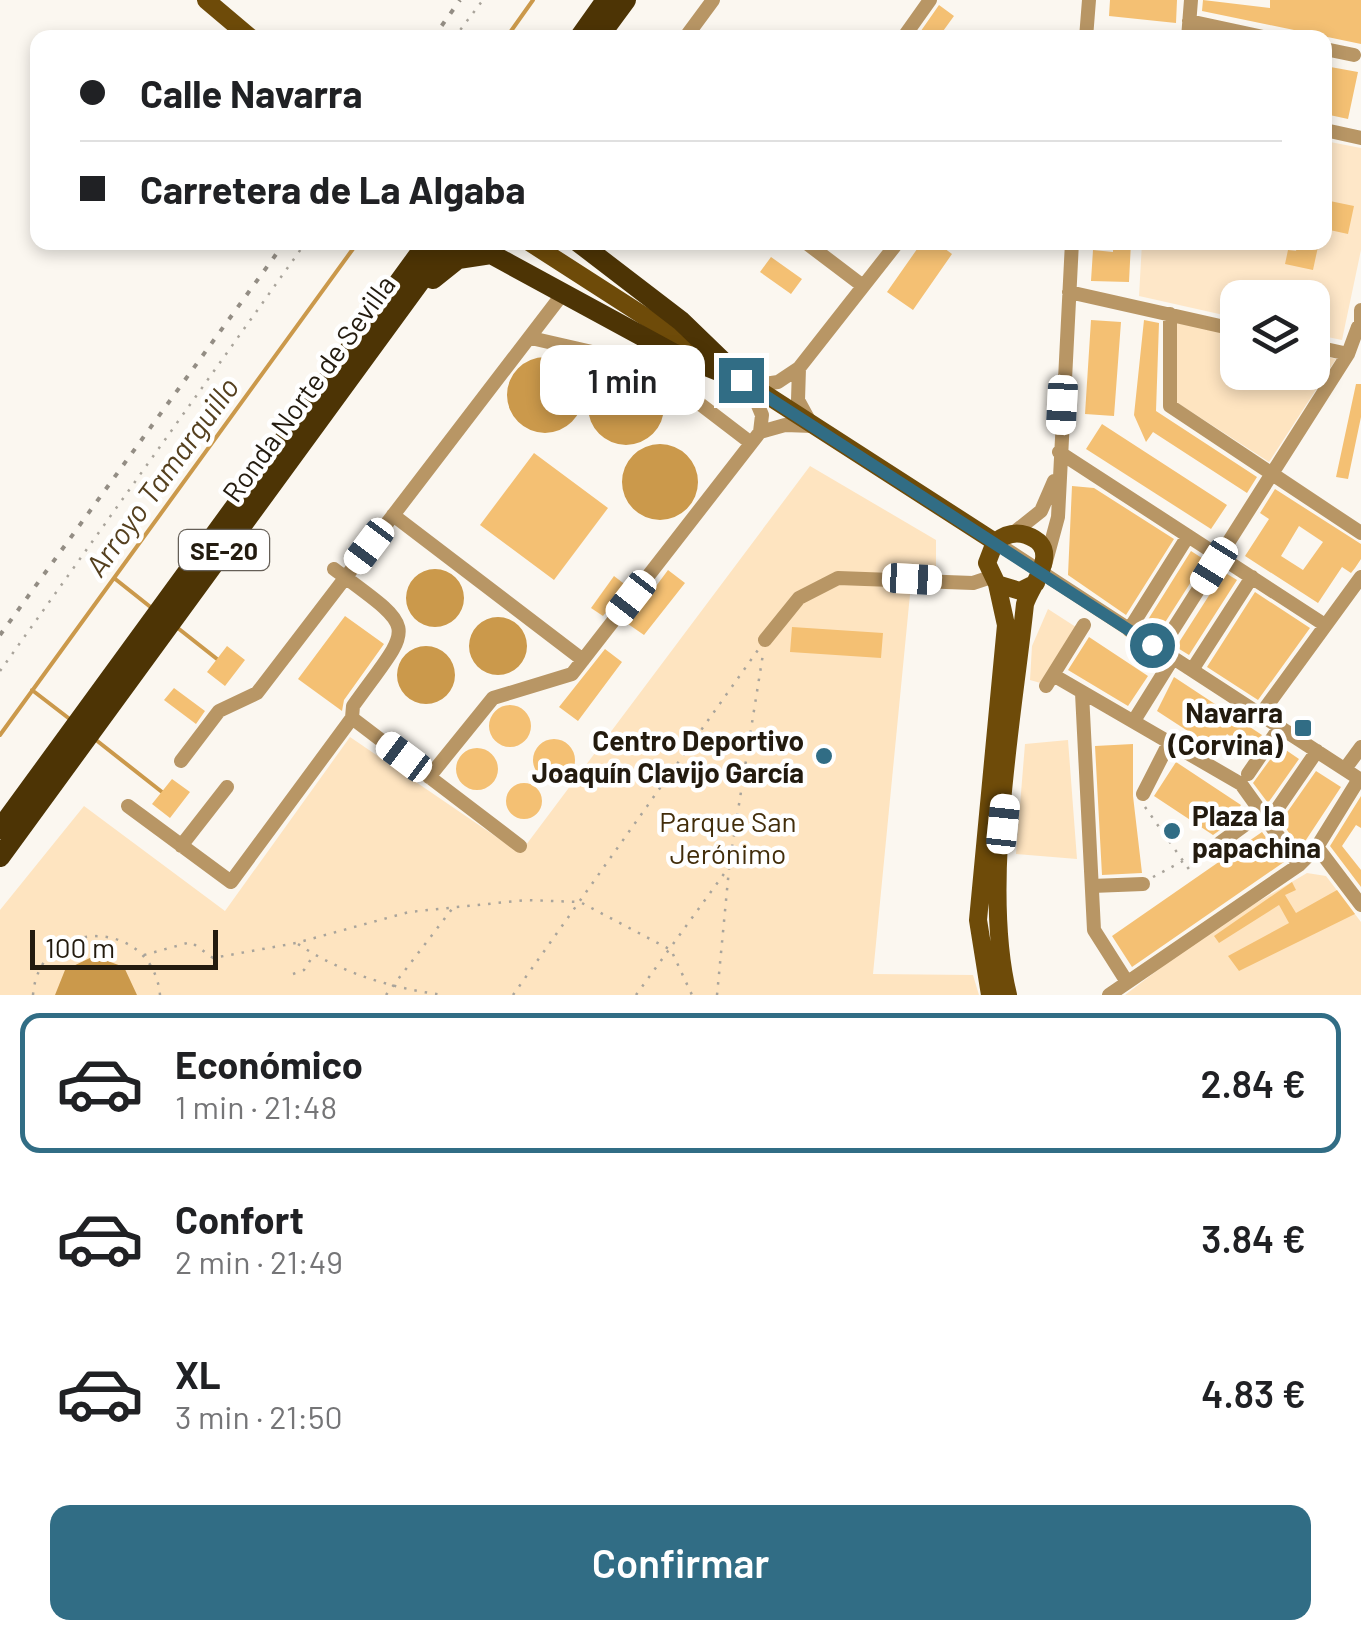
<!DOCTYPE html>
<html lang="es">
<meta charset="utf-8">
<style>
:root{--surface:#fff;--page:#f6f6f6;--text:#202124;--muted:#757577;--line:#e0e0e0;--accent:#316d85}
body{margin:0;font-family:Barlow,sans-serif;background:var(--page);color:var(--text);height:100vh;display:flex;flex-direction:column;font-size:38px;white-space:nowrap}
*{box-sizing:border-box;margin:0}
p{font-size:32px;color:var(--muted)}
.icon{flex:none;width:55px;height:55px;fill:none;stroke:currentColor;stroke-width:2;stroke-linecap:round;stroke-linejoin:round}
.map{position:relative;height:995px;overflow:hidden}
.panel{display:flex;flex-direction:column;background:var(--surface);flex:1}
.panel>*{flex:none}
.guide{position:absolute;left:30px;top:30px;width:1302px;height:220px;border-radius:20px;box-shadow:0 5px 15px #0003;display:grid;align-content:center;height:220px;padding:0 50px;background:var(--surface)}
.buttons{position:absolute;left:1220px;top:280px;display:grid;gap:20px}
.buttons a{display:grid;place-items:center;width:110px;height:110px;border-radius:20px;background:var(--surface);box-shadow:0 5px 15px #0003;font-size:50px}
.scale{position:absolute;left:30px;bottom:25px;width:188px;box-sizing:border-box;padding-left:10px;border:5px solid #231b0f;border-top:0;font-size:28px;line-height:35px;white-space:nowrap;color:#231b0f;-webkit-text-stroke:8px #fff;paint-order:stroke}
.end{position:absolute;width:45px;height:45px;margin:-22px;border:12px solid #316d85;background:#fff;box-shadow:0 0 0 5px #fff}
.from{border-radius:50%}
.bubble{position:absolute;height:70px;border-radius:20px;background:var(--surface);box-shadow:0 5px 15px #0003;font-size:32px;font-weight:600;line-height:70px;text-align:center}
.car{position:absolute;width:30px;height:60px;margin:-30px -15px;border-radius:12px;box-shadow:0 0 8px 2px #0007;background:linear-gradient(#fff 24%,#345 0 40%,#fff 0 76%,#345 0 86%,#fff 0)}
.guide b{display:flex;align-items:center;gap:35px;height:95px;font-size:38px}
.guide b+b{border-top:2px solid var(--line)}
.guide i{width:25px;height:25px;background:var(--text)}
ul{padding:18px 0 0;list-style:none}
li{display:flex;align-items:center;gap:30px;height:140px;margin:0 20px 15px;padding:0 30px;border:5px solid transparent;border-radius:20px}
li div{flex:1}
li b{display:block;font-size:38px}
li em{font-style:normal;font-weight:600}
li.selected{border-color:var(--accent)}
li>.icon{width:90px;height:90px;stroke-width:1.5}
.button{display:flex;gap:20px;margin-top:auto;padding:20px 50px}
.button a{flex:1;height:115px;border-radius:20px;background:var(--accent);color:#fff;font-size:40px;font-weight:600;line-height:115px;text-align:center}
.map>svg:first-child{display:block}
</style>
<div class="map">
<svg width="1361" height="995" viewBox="0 0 1361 995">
<rect width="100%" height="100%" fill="#fbf7f0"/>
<path fill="#fee7c8" d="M1325,141L1361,148V250L1342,340L1313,334L1312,298H1238L1237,318L1139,296L1142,243L1325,242Z"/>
<path fill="#fee4c0" d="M1175,322L1237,336L1238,372H1312L1313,353L1336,359L1269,462L1176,402Z
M810,466L936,540V574H912L873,974L973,975L979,995H0V910L84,806L225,911L350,737L520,853Z
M1048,609L1079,629L1044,684L1030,680L1032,646Z
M1068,740L1077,859L1016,854L1025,744Z
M1307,873L1326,876L1361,922V995H1125L1210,930Z"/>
<path fill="#cb994b" d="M507 395a38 38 0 1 1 76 0a38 38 0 1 1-76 0Z
M588 407a38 38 0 1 1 76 0a38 38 0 1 1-76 0Z
M622 482a38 38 0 1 1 76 0a38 38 0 1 1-76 0Z
M406 598a29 29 0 1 1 58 0a29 29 0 1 1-58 0Z
M469 646a29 29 0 1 1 58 0a29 29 0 1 1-58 0Z
M397 675a29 29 0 1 1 58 0a29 29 0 1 1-58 0Z
M94,956L124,967L137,995H55L65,970Z"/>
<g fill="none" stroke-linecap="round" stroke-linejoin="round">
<path stroke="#cb994b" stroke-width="4" d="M506,38L533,0
M114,578L153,609
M179,629L217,659
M32,690L71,720
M0,735L358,242
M96,740L162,792"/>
</g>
<path fill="#f4c073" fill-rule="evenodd" d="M1110,0H1177L1176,23L1109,16Z
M1203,0L1270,8V0H1361V44L1202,11Z
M939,5L954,16L938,38H916Z
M1325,66L1358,72L1348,119L1325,114Z
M1325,200L1354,206L1348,234L1325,229Z
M922,242H936L952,254L913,310L887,292Z
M1113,242H1131L1129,282L1091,281L1093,250L1113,252Z
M1298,242H1319L1313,270L1285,264L1288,250L1296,251Z
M771,257L802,279L791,294L760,272Z
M1091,320L1121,322L1114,416L1085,414Z
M1144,320L1159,323L1156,411L1257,477L1247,493L1153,432L1146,442L1134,415Z
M1356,384H1361V417L1348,479L1336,477Z
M1102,424L1227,505L1211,529L1086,449Z
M534,453L608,508L554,580L480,525Z
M1072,486L1094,488L1174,539L1126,615L1068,575Z
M1275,489L1361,544V559L1355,568L1351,573L1342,567L1318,603L1245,556L1269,519L1260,513ZM1299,526L1323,542L1303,570L1281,556Z
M1191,551L1205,560L1157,635L1144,626Z
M668,570L685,583L644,635L628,624Z
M1224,572L1237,580L1189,655L1176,647Z
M614,576L627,586L603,616L591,608Z
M1255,592L1310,628L1258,700L1207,667Z
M345,616L384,644L344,700L342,711L298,679Z
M792,627L883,633L881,658L790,652Z
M1089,637L1148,676L1128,706L1068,670Z
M227,646L245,660L225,686L207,672Z
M605,649L622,662L578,721L559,707Z
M1174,677L1262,735L1251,750L1227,734L1217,750L1157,711Z
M174,688L205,711L196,724L164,700Z
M489 726a21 21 0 1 1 42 0a21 21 0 1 1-42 0Z
M533 760a21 21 0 1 1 42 0a21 21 0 1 1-42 0Z
M1133,744V796L1142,873L1102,875L1095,746Z
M1280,746L1299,759L1268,803L1253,783Z
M456 769a21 21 0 1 1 42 0a21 21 0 1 1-42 0Z
M1176,762L1241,805L1230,823L1213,835L1154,796Z
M1316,771L1341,787L1300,849L1281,821Z
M172,779L190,792L170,818L152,804Z
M506 801a18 18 0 1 1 36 0a18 18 0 1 1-36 0Z
M1361,796V828L1356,825L1342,846L1361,870V887L1330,846Z
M1262,832L1284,862L1132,967L1112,936Z
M1292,882L1296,890L1285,895L1296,913L1337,890L1355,914L1239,971L1228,956L1289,923L1279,905L1219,943L1214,936Z"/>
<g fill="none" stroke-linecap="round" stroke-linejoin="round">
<path stroke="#a9a49b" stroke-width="2.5" stroke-dasharray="2.5 8" stroke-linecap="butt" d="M454,38L483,0
M0,671L306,242
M1145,807L1193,875
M1153,877L1207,848
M298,944C341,973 391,988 443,995
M144,955L191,942L213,958L296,943L409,912L526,900L580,902L671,950L692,995
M293,974L304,970L313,956
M33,995C39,916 153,917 160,995
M386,995L452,909
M513,995L758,650
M636,995L729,867L763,654
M717,995L729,869"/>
<path stroke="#b89665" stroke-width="14" d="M1189,21L1268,38
M685,38L713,0
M903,38L930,0
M1086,38L1089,0
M1188,38L1191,0
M1325,49L1354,55
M1325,130L1361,138
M805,242L863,286
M1069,292L1238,330
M1361,310V329
M1170,314V406L1361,533
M531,338L649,365L751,443
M1312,346L1348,354
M799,368L798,400L810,422
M760,432L785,425L813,426
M1059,452L1325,625
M393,515L583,660
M1012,534L1041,511L1054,481
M995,542L1361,780
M1045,565L1058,517L1072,242
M1129,630L1188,536
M765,640L799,598L838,578L973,583L991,577
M1160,650L1348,354L1358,327
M1192,670L1252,577
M1053,675L1241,784L1299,865
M1046,686L1084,625
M1082,693L1094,930L1127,982
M1261,714L1361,577
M352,718L520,846
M1135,719L1173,658
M181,761L219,711L257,693L561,296
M1345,769L1361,747
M1248,774L1280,727
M429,777L493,698L572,674L760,432L762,415L750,386L778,382L799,368L898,242
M1143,794L1170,741
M128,806L231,882L352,718L353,706C414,621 420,633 334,569
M1275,812L1317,751
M1220,843L1261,813
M181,846L227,787
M1317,847L1361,905
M1092,886L1143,884
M1109,995L1299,865L1317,847L1359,779"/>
<path stroke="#6e4b09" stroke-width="18" d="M206,0L251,38
M529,242L995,542
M990,995L978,920L1006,625L997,584
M1008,995C981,885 1013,719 1025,604C1032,583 1064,548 1026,535C1014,531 1004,535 995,542L987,563L997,584L1020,591L1036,583"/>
<path stroke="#4d3405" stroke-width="20" d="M579,38L606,0
M598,38L626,0
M578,242L681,321L740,378
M433,279L458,259L491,254L673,353L741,380
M0,829L428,242
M0,857L449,242"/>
<path stroke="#938d84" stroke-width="4" stroke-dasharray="5 10" stroke-linecap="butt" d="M433,38L460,0
M0,635L285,242"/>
</g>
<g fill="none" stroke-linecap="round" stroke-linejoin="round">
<path stroke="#316d85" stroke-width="12" d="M741,380L1152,645"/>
</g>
<g fill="#316d85" stroke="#fff" stroke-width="4">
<rect x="1293" y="718" width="20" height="20" rx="5"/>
<circle cx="824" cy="756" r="10"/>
<circle cx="1172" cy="831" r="10"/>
</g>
<g text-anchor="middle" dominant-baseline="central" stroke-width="9" stroke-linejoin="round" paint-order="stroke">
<rect fill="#fff" stroke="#655f57" stroke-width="2.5" x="179" y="530" width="90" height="40" rx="8"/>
<g font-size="25" font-weight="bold" fill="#231b0f">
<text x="224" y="550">SE-20</text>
</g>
<g font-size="28" fill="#231b0f" stroke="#fff">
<text transform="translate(308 388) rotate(-54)">Ronda Norte de Sevilla</text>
</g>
<g font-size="28" font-weight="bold" fill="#231b0f" stroke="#fff" text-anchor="end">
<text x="1283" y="712">Navarra<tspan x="1283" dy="32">(Corvina)</tspan></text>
<text x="804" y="740">Centro Deportivo<tspan x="804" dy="32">Joaquín Clavijo García</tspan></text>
<text x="1192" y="815" text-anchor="start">Plaza la<tspan x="1192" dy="32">papachina</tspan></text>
</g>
<g font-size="28" fill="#422d0a" stroke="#fff">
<text x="728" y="821">Parque San<tspan x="728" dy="32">Jerónimo</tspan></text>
</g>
<g font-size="30" font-style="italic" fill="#55401f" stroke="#fff">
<text transform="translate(161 476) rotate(-54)">Arroyo Tamarguillo</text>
</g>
</g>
</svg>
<div class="buttons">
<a><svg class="icon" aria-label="layers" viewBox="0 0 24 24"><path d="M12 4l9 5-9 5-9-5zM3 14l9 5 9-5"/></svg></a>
</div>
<div class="scale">100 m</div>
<i class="end from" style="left:1152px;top:645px"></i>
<i class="end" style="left:741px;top:380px"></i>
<div class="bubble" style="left:540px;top:345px;width:165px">1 min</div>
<i class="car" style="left:1062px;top:405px;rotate:183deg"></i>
<i class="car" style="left:369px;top:546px;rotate:217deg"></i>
<i class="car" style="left:1214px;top:566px;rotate:212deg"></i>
<i class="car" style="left:912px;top:579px;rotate:93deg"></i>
<i class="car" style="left:631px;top:598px;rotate:218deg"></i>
<i class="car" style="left:404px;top:757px;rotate:307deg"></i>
<i class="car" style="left:1003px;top:824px;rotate:6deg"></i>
<div class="guide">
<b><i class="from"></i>Calle Navarra</b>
<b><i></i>Carretera de La Algaba</b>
</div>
</div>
<section class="panel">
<ul>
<li class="selected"><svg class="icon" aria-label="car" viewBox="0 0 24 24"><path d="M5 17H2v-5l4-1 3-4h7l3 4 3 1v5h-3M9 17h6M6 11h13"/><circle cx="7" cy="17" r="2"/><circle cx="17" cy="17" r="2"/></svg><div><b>Económico</b><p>1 min · 21:48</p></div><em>2.84 €</em></li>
<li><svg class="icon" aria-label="car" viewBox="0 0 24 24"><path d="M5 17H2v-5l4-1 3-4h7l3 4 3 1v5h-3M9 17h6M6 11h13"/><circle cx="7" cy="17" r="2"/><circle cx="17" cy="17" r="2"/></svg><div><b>Confort</b><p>2 min · 21:49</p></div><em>3.84 €</em></li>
<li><svg class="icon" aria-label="car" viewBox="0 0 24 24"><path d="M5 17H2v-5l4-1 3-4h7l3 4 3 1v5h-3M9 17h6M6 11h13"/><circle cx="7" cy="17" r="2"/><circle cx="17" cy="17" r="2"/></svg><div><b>XL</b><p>3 min · 21:50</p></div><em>4.83 €</em></li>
</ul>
<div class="button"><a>Confirmar</a></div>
</section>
